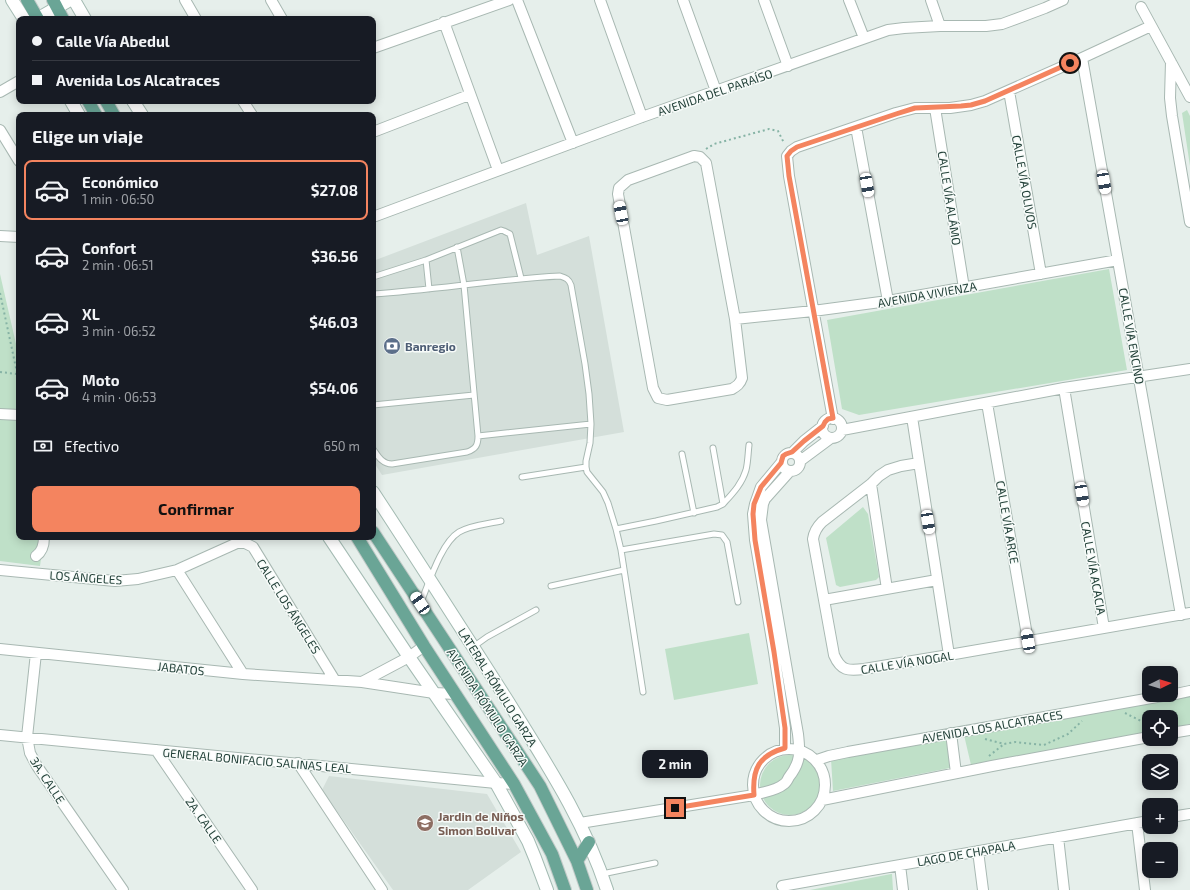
<!DOCTYPE html>
<html lang="es">
<meta charset="utf-8">
<style>
:root{--surface:#171b24;--page:#242831;--text:#f1f3f6;--muted:#9ea1a6;--line:#363941;--accent:#f4845f}
body{margin:0;font-family:"Exo 2",sans-serif;background:var(--page);color:var(--text);height:100vh;display:flex;flex-direction:column;font-size:15px;white-space:nowrap}
*{box-sizing:border-box;margin:0}
p{font-size:13px;color:var(--muted)}
.icon{flex:none;width:22px;height:22px;fill:none;stroke:currentColor;stroke-width:2;stroke-linecap:round;stroke-linejoin:round}
.map{position:relative;flex:1;overflow:hidden}
.details{position:absolute;left:16px;top:112px;width:360px;height:428px;display:flex;flex-direction:column;background:var(--surface);border-radius:8px;box-shadow:0 2px 10px #0003}
.details>*{flex:none}
.banner{position:absolute;left:16px;top:16px;width:360px;height:88px;border-radius:8px;box-shadow:0 2px 10px #0003;display:grid;align-content:center;height:88px;padding:0 16px;background:var(--surface)}
.needle{width:26px;rotate:85deg}
.fabs{position:absolute;left:1142px;top:666px;display:grid;gap:8px}
.fabs a{display:grid;place-items:center;width:36px;height:36px;border-radius:8px;background:var(--surface);box-shadow:0 2px 10px #0003;font-size:20px}
.end{position:absolute;width:18px;height:18px;margin:-9px;border:5px solid #f4845f;background:#111;box-shadow:0 0 0 2px #111}
.from{border-radius:50%}
.bubble{position:absolute;height:28px;border-radius:8px;background:var(--surface);box-shadow:0 2px 10px #0003;font-size:13px;font-weight:700;line-height:28px;text-align:center}
.car{position:absolute;width:12px;height:24px;margin:-12px -6px;border-radius:5px;box-shadow:0 0 3px 1px #0007;background:linear-gradient(#fff 24%,#345 0 40%,#fff 0 76%,#345 0 86%,#fff 0)}
.banner b{display:flex;align-items:center;gap:14px;height:38px;font-size:15px}
.banner b+b{border-top:1px solid var(--line)}
.banner i{width:10px;height:10px;background:var(--text)}
ul{padding:0;list-style:none}
li{display:flex;align-items:center;gap:12px;height:60px;margin:0 8px 6px;padding:0 8px;border:2px solid transparent;border-radius:8px}
li div{flex:1}
li b{display:block;font-size:15px}
li em{font-style:normal;font-weight:700}
li.active{border-color:var(--accent)}
li>.icon{width:36px;height:36px;stroke-width:1.5}
h2{padding:0 16px;font-size:18px;line-height:48px}
.pay{display:flex;align-items:center;gap:10px;height:44px;padding:0 16px;font-size:15px}
.pay p{margin-inline-start:auto}
.cta{display:flex;gap:8px;margin-top:auto;padding:8px 16px}
.cta a{flex:1;height:46px;border-radius:8px;background:var(--accent);color:#111;font-size:16px;font-weight:700;line-height:46px;text-align:center}
.map>svg:first-child{display:block}
</style>
<div class="map">
<svg width="1190" height="890" viewBox="0 0 1190 890">
<rect width="100%" height="100%" fill="#e6efeb"/>
<path fill="#d4dfda" d="M526,203L537,255L589,236L624,432L382,475L373,461V261Z
M329,776L487,794L521,852L468,890H393L322,790Z"/>
<path fill="#bfe0c8" d="M1187,110L1190,116V166L1182,113Z
M1109,269L1127,370L859,415L842,409L827,320Z
M0,274L19,357V537H44L40,566L0,561Z
M863,507L868,514L879,577L876,580L840,587L836,585L826,538Z
M749,633L758,684L674,700L665,649Z
M1190,695V724L1171,728V717H1149V732L971,765L964,735Z
M950,739L955,767L833,791L831,759Z
M760 785a30 30 0 1 1 60 0a30 30 0 1 1-60 0Z
M892,874L893,890H810L891,874Z"/>
<g fill="none" stroke-linecap="round" stroke-linejoin="round">
<g stroke="#a8b8b2" stroke-width="7">
<path id="lane" d="M426,260L429,289
M373,277L426,260L501,230L504,231L510,234L521,278
M373,294C436,290 498,279 560,276C566,278 569,279 571,285L585,364L589,394L591,424L478,436
M373,405L474,395
M591,424L590,443L586,461V467L587,472L603,492L608,503L616,529L656,521L717,507L723,504L713,448
M373,449C378,456 382,464 392,464L467,452C476,449 478,445 478,436L464,285L457,247
M682,454L694,513
M522,477L586,467
M723,504C732,494 742,484 746,470C748,462 748,453 749,445
M616,529L621,550L643,692
M621,550L714,534L722,535L727,542L738,602
M551,586L624,570
M421,602C429,583 441,543 459,532C471,525 488,524 501,521
M473,647L487,637L536,610
M602,874L655,863"/>
</g>
<g stroke="#a8b8b2" stroke-width="12">
<path id="street" d="M185,0L196,19
M271,0L282,19
M517,0L573,143
M600,0L642,117
M683,0L716,91
M764,0L788,66
M849,0L864,38
M931,0L940,26
M1141,7L1190,97
M444,22L498,170
M373,48L509,0
M1082,58L1181,615
M1171,62L1170,98L1172,116L1190,222
M1009,91L1041,274
M0,92L19,81
M243,101L252,115
M935,108L964,288
M856,127L888,301
M0,130L19,161
M373,132L469,95
M694,156L700,157L706,163L735,319L742,378C740,384 737,386 732,389L667,400L658,398L653,388L618,194L619,188L628,180Z
M373,217L642,117L888,30L904,28L940,26H986L1002,24L1045,8L1063,0
M0,236L19,237
M735,319L813,311L888,301L1118,260
M1064,388L1104,628
M987,403L1028,641
M0,414L19,415
M912,417L949,655
M822 428a10 10 0 1 1 20 0a10 10 0 1 1-20 0Z
M833,419L789,176L787,156L791,151L797,147L896,113L915,108H950L971,105L985,101L1082,58L1151,26
M842,430L1064,388L1190,369
M782 462a9 9 0 1 1 18 0a9 9 0 1 1-18 0Z
M792,453L804,441L823,426
M800,461L831,438
M781,463L761,487L755,504L753,514L755,540L774,652L785,728V748
M919,463L901,466L888,470L879,476L871,484L822,522C817,527 814,532 813,539L834,655C841,671 848,671 864,669L949,655L1190,613
M871,484L887,589
M36,556C42,552 44,544 44,537
M0,570L115,581L138,579L177,570L237,543H245L253,547L334,679
M177,570L243,674
M824,600L937,580
M0,649L243,674L362,682L434,693L456,694
M36,653L27,737L30,753L37,766L123,890
M362,682L409,657L424,646
M1171,695L1190,691
M951,733L956,773
M1171,733L1190,730
M0,735L496,783L514,784
M753 785a36 36 0 1 1 72 0a36 36 0 1 1-72 0Z
M156,750L252,890
M817,760L829,756L848,752L1168,695
M298,763L382,890
M822,800L992,766L1149,737
M1171,817L1190,814
M580,823L754,795C763,792 776,791 784,784C786,783 788,779 789,777C801,762 800,752 798,734L761,520L763,504L765,499L790,471
M1137,823L1145,890
M1058,837L1064,890
M978,851L983,890
M900,865L903,890
M782,886L1149,821"/>
</g>
<g stroke="#a4bbb3" stroke-width="14">
<path id="secondary" d="M12,0L24,19
M74,0L85,19
M37,19L70,0
M71,101L79,115
M133,101L142,115
M373,492C419,562 464,633 509,703C546,763 585,822 607,890
M329,537L409,657L496,783L528,841L535,858L547,890"/>
</g>
<g stroke="#c2cac8" stroke-width="14">
<path id="primary" d="M27,0L38,19
M53,0L63,19
M88,101L96,115
M106,101L114,115
M373,532L540,786L577,861L587,890
M357,537L424,646L514,784L552,854L565,890
M577,861L589,842"/>
</g>
<path stroke="#86b3a5" stroke-width="2" stroke-dasharray="2 3" stroke-linecap="butt" d="M706,149L714,144L769,129L778,131L784,143
M0,293L19,382
M0,372L17,374
M1125,713L1149,725
M985,739L1004,744L1015,742L1044,745L1068,734L1082,721
M989,756L1004,744"/>
<use href="#lane" stroke="#fff" stroke-width="5"/>
<use href="#street" stroke="#fff" stroke-width="10"/>
<use href="#secondary" stroke="#fff" stroke-width="12"/>
<use href="#primary" stroke="#6aa596" stroke-width="12"/>
</g>
<g fill="none" stroke-linecap="round" stroke-linejoin="round">
<path stroke="#f4845f" stroke-width="5" d="M675,808L754,795C752,769 759,755 785,748V728L774,652L755,540L753,514L754,504L761,487L781,463L783,456L786,454L792,452L804,441L823,426L825,422L828,419L833,418L789,176L787,156L791,151L797,147L896,114L915,108L961,106L971,105L985,101L1070,63"/>
</g>
<defs>
<g id="bank-disc" transform="scale(0.9)"><circle r="9.5" fill="#5c6f8a" stroke="#f7fbf9"/><path d="M-6-4H6V4H-6ZM0-2.3a2.3 2.3 0 1 0 0 4.6a2.3 2.3 0 1 0 0-4.6Z" fill="#fff"/></g>
<g id="school-disc" transform="scale(0.9)"><circle r="9.5" fill="#8d6e63" stroke="#f7fbf9"/><path d="M0-5L7-2L0 1L-7-2ZM-4 1L0 2.5L4 1V4Q0 6-4 4Z" fill="#fff"/></g>
</defs>
<g fill-rule="evenodd">
<use href="#bank-disc" x="392" y="346"/>
<use href="#school-disc" x="425" y="823"/>
</g>
<g text-anchor="middle" dominant-baseline="central" stroke-width="3" stroke-linejoin="round" paint-order="stroke">
<g font-size="12" fill="#24423a" stroke="#f7fbf9">
<text transform="translate(715 92) rotate(-19)">AVENIDA DEL PARAÍSO</text>
<text transform="translate(1025 182) rotate(80)">CALLE VÍA OLIVOS</text>
<text transform="translate(950 198) rotate(81)">CALLE VÍA ALÁMO</text>
<text transform="translate(927 294) rotate(-10)">AVENIDA VIVIENZA</text>
<text transform="translate(1132 336) rotate(80)">CALLE VÍA ENCINO</text>
<text transform="translate(1008 522) rotate(80)">CALLE VÍA ARCE</text>
<text transform="translate(1094 568) rotate(80)">CALLE VÍA ACACIA</text>
<text transform="translate(86 577) rotate(4)">LOS ÁNGELES</text>
<text transform="translate(289 606) rotate(58)">CALLE LOS ÁNGELES</text>
<text transform="translate(907 662) rotate(-9)">CALLE VÍA NOGAL</text>
<text transform="translate(181 668) rotate(6)">JABATOS</text>
<text transform="translate(498 687) rotate(58)">LATERAL RÓMULO GARZA</text>
<text transform="translate(488 707) rotate(57)">AVENIDA RÓMULO GARZA</text>
<text transform="translate(992 726) rotate(-10)">AVENIDA LOS ALCATRACES</text>
<text transform="translate(257 760) rotate(5)">GENERAL BONIFACIO SALINAS LEAL</text>
<text transform="translate(48 780) rotate(57)">3A. CALLE</text>
<text transform="translate(204 820) rotate(55)">2A. CALLE</text>
<text transform="translate(966 853) rotate(-10)">LAGO DE CHAPALA</text>
</g>
<g font-size="12" font-weight="bold" fill="#4e5e75" stroke="#f7fbf9" text-anchor="start">
<text x="405" y="346">Banregio</text>
</g>
<g font-size="12" font-weight="bold" fill="#785e54" stroke="#f7fbf9" text-anchor="start">
<text x="438" y="816">Jardin de Niños<tspan x="438" dy="14">Simon Bolivar</tspan></text>
</g>
</g>
</svg>
<div class="fabs">
<a><svg class="needle" viewBox="-14 -14 28 28"><path d="M0-13l5 13h-10z" fill="#e53935"/><path d="M0 13l5-13h-10z" fill="#9ea1a6"/></svg></a>
<a><svg class="icon" aria-label="locate" viewBox="0 0 24 24"><circle cx="12" cy="12" r="6"/><path d="M12 2v4M12 18v4M2 12h4M18 12h4"/></svg></a>
<a><svg class="icon" aria-label="layers" viewBox="0 0 24 24"><path d="M12 4l9 5-9 5-9-5zM3 14l9 5 9-5"/></svg></a>
<a>+</a>
<a>−</a>
</div>
<i class="end from" style="left:1070px;top:63px"></i>
<i class="end" style="left:675px;top:808px"></i>
<div class="bubble" style="left:642px;top:750px;width:66px">2 min</div>
<i class="car" style="left:1104px;top:182px;rotate:170deg"></i>
<i class="car" style="left:867px;top:185px;rotate:170deg"></i>
<i class="car" style="left:621px;top:213px;rotate:349deg"></i>
<i class="car" style="left:1082px;top:494px;rotate:171deg"></i>
<i class="car" style="left:928px;top:522px;rotate:171deg"></i>
<i class="car" style="left:420px;top:603px;rotate:326deg"></i>
<i class="car" style="left:1028px;top:641px;rotate:350deg"></i>
<div class="banner">
<b><i class="from"></i>Calle Vía Abedul</b>
<b><i></i>Avenida Los Alcatraces</b>
</div>
<section class="details">
<h2>Elige un viaje</h2>
<ul>
<li class="active"><svg class="icon" aria-label="car" viewBox="0 0 24 24"><path d="M5 17H2v-5l4-1 3-4h7l3 4 3 1v5h-3M9 17h6M6 11h13"/><circle cx="7" cy="17" r="2"/><circle cx="17" cy="17" r="2"/></svg><div><b>Económico</b><p>1 min · 06:50</p></div><em>$27.08</em></li>
<li><svg class="icon" aria-label="car" viewBox="0 0 24 24"><path d="M5 17H2v-5l4-1 3-4h7l3 4 3 1v5h-3M9 17h6M6 11h13"/><circle cx="7" cy="17" r="2"/><circle cx="17" cy="17" r="2"/></svg><div><b>Confort</b><p>2 min · 06:51</p></div><em>$36.56</em></li>
<li><svg class="icon" aria-label="car" viewBox="0 0 24 24"><path d="M5 17H2v-5l4-1 3-4h7l3 4 3 1v5h-3M9 17h6M6 11h13"/><circle cx="7" cy="17" r="2"/><circle cx="17" cy="17" r="2"/></svg><div><b>XL</b><p>3 min · 06:52</p></div><em>$46.03</em></li>
<li><svg class="icon" aria-label="car" viewBox="0 0 24 24"><path d="M5 17H2v-5l4-1 3-4h7l3 4 3 1v5h-3M9 17h6M6 11h13"/><circle cx="7" cy="17" r="2"/><circle cx="17" cy="17" r="2"/></svg><div><b>Moto</b><p>4 min · 06:53</p></div><em>$54.06</em></li>
</ul>
<div class="pay"><svg class="icon" aria-label="cash" viewBox="0 0 24 24"><path d="M3 7h18v10H3z"/><circle cx="12" cy="12" r="2"/></svg>Efectivo<p>650 m</p></div>
<div class="cta"><a>Confirmar</a></div>
</section>
</div>
